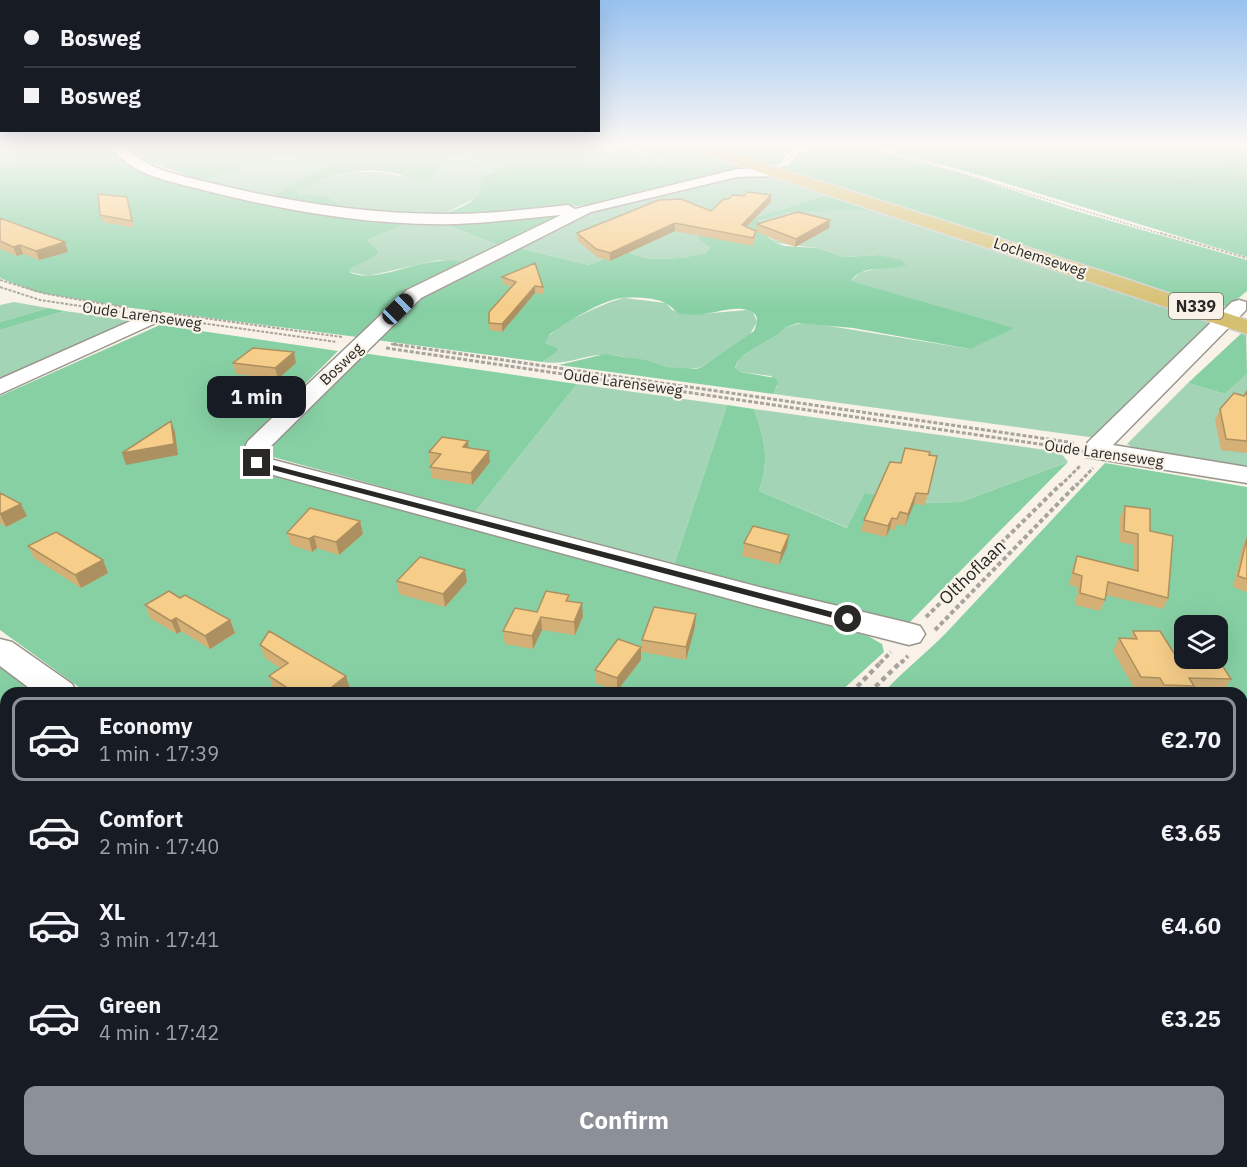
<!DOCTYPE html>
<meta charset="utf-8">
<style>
:root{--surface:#171b24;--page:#20242c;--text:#f1f3f6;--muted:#9ea1a6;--line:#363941;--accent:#8c9099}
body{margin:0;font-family:"IBM Plex Sans",sans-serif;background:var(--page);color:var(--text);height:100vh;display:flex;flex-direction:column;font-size:22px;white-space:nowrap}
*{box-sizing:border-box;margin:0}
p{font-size:20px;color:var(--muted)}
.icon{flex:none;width:33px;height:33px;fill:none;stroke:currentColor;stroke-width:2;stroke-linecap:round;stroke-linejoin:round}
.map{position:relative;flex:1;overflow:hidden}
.panel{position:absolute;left:0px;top:687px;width:1248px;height:480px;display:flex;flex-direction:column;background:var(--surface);border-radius:18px 18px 0 0;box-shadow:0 6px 24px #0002}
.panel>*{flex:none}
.guide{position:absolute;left:0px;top:0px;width:600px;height:132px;box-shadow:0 6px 24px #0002;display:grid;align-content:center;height:132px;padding:0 24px;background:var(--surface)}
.fabs{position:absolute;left:1174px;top:615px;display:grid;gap:12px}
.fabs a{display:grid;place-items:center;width:54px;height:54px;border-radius:12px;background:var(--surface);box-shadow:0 6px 24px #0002;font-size:30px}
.end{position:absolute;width:27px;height:27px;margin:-14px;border:8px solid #2a2824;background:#fff;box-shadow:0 0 0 3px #fff}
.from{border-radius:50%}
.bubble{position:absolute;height:42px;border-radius:12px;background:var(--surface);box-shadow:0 6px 24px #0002;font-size:20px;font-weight:700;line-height:42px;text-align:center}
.car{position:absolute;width:18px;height:36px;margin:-18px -9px;border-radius:8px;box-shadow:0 0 4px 2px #0007;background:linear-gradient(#222 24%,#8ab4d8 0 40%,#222 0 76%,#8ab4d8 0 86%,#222 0)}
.guide b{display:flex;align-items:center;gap:21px;height:57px;font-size:22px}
.guide b+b{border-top:2px solid var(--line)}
.guide i{width:15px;height:15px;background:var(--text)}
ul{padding:10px 0 0;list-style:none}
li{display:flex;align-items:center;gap:18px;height:84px;margin:0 12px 9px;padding:0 12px;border:3px solid transparent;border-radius:12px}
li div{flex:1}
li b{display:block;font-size:22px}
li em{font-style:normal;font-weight:700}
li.current{border-color:var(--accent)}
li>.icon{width:54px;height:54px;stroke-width:1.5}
.cta{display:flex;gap:12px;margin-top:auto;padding:12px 24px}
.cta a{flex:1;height:69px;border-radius:12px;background:var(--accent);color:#fff;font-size:24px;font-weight:700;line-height:69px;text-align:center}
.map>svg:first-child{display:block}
</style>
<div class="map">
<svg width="1247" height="1167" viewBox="0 0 1247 1167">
<rect width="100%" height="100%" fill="#f8f2e8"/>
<path fill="#a4d4b6" d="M639,151L666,158V161L652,167L635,161L644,159L641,157H618L621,159L601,162L591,157Z
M283,155L327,168L295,182L272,197L202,181Z
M453,157L506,164L489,173L476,198L442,215L340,208L339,205L297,195L295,191L312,182L350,172H383L409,178L440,169L448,158Z
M770,174L830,194L750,219L703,241L710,247L708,253C681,258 648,265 623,250L589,265L515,247L591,211L739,175Z
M879,210L1211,322L1210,325L1096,438L774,394L777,386L771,376L740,372L735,369L737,362L745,354L779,334L786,327L805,322L970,349L851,281L860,273L878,268V255L844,257L817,248L776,243L757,224L759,220C795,205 840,211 879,210Z
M407,221L445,222L452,227L501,246L465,263L439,260L368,276L349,272L351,268L379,251L368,241L369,239L397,228Z
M624,298L666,303L672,310L689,315L747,310L753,312L757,322L749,336L702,367C670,375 639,355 606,355C583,354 568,366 542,362L556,353L557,348L545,343C547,328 608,301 624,298Z
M14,302L48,308L0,322V305Z
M65,311L136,321L0,384V330Z
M1247,374V472L1142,453L1127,444L1188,383L1225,394Z
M577,384L727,405L674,565L475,512Z
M754,409L1060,452L1068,462L961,502L911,503L848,528L759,491C770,457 765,442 754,409Z
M0,705L6,710V986L0,991Z
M6,1023V1161H378L369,1167H0V1028Z"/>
<path fill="#87d0a4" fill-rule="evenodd" d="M0,146H116L120,152L182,182L407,221L397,228L369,239L368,241L379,251L372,258L351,268L349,272C378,287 427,251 465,263L428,280L401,296L357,337L124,307L35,292L0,278Z
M132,146H685L743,166L739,169L593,204L562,208L442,215C460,207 484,202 481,179L505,164L453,157L448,158L435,175L416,182C381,161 330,172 296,191L298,195C312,193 333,194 340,208L272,197L295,182L326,168L283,155L202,181L146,161L134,152ZM639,151L666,158V161L652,167L636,161L645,159C631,153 615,160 601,162L592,157Z
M705,146H802L789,152L780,164L769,166Z
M815,146H860L966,175L1069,209L1247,260V291L1229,306L1215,307L776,168L788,166L798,153Z
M871,146H1247V257L972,173Z
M830,194L879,210L789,212L759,220L758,229L776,243L785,246L817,248L844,257L878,255L901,260L906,265C889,272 863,263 851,281L1014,328L970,349L853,328L798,323L786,327L779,334L745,354L737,362L735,368L740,372L775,378L778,382L774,394L559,365L605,354L645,360L667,367L696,369L702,367L754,331C757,323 760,315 750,311C734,304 709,316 691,315C673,314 678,311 667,304C656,297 633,297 621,298C600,301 568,322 550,334L545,343L558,348L556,353L542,362L376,340L422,295L515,247L589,265L624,250C648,265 681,258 707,253L710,247L697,238L709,228L699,214L709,210L750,219Z
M567,212L501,246L452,227L445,222Z
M48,308L65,311L0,330V322Z
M160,325L338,351L241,448L240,458L246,468L868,636L882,644L884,652L839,693H87L0,630V396Z
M1246,329L1247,374L1225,394L1188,383Z
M362,353L577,384L475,512L269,456L268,446Z
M727,405L754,409C765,442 770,457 759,491L847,528L865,493L911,503L961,502L1068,462L906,626L674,565Z
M1105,463L1247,487V1008L1242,1018V693H883C903,671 925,654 946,633ZM1185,626H1218V658H1185Z
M0,659L46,693H6V710L0,705Z
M378,1161H483L479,1167H369Z
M545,1161H1220L1228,1167H542Z"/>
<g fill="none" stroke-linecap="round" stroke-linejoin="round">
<g stroke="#9a958d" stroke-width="3">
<path id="minor" d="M111,146H124C147,171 184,176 215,184C293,203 374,215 454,214C492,214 530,209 568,205L575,209L737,169H782L784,172L782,175L777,176L737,177L591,212L421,298L269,448L270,459L767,589L909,623L920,626L925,634L920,642L909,645L756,606L248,468C243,460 243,449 248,441L407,290L561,215C526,218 491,223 456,224C370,226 286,211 203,190C170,181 131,176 111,146Z
M1239,300L1246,302V310L1113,445L1247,467V483L1086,457L1083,452L1088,442L1232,302Z
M153,311L160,313L163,317L160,321L0,394V379Z
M0,639L12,642L72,684L77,693H36L0,666Z"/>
</g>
<g stroke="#d0d0cf" stroke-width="3">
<path id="major" d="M688,146H709L1123,278L1247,320V334L690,149Z"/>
</g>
<path stroke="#a8a39c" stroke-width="1.5" stroke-dasharray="2 1.5" stroke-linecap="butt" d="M865,146C966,173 1065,206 1166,235
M1189,146L1247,169
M788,160L792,153L808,146
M970,173L1181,183L1247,178"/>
<path stroke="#a8a39c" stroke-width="2" stroke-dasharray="3 1.5" stroke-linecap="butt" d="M1160,233L1247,258
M0,280L47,294L128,308
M0,287L40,300L120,312
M174,314L342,337
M172,319L337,342
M391,344L403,346"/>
<path stroke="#a8a39c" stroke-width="3" stroke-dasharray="4 2" stroke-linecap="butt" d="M393,344L1075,443
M386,348L1073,449
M1060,486L1081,465
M1076,486L1093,468"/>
<path stroke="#a8a39c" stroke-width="4" stroke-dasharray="4.5 3" stroke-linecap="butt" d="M926,617L1061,484
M935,630L1077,484
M880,663L891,652
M901,663L908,656"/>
<path stroke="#a8a39c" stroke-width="4.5" stroke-dasharray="5 4" stroke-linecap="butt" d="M851,693L882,661
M869,693L902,661"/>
<path stroke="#a8a39c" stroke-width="6" stroke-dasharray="7 4.5" stroke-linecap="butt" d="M502,1167L506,1161
M530,1167L533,1161"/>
<use href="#minor" fill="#fff" fill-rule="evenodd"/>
<use href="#major" fill="#d5bf70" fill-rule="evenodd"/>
</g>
<path fill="#d4b076" d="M771,195V202L747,227L756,231L755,238L753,246L675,231L610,261L597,257L578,241L577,233L711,211L728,199L744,196Z
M129,204L134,228L103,222L100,215Z
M0,218L65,242L68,252L39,260L23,254L17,256L0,249Z
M830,220L829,228L795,247L756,232L757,224Z
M502,277L543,287V294L535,293L502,332L490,330L489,323L512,287L503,284Z
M233,363H296L278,379L236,374Z
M1247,391V453L1221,450L1215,420L1220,409L1244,396Z
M468,441V447L490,462L472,485L432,478L430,467L432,464H430L429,452Z
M929,455L937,456L925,505L914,504L905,526L897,524L895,530L890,529L886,537L861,531L864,520L901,463Z
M0,493L27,516L6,527L0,523Z
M1125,506L1150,531L1168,598L1163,609L1106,595L1105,600L1100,611L1075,605L1078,587L1069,585L1073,567L1077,556L1133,570V545L1120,542V517Z
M360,521L363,534L339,555L317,548L312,552L291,545L287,533Z
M1247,537V592L1233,587L1242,548Z
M744,543L787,547L779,565L742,556Z
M28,546L103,560L108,573L81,588L34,558Z
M397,581L467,582L445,607L399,594Z
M569,595V601L583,616L575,635L542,630L533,649L505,644L503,631L537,612Z
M180,598L230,620L235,633L210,649L181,631L177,634L150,618L145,605Z
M695,627L686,660L642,652V640Z
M1133,631L1177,658L1231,679L1223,692L1191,691L1190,693H1155L1153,691L1135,690L1113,651L1119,638H1130Z
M260,645L346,676L350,689L345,693H279L273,689L269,676L280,668L265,658Z
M641,647V660L617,691L595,683V670Z
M1242,1028L1247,1031V1106L1242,1103Z"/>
<path fill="#ac9060" d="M771,195V202L741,232L742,225Z
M830,220L829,228L795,247L796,239Z
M675,223V231L610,261V253Z
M65,242L68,252L39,260L36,251Z
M20,245L23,254L17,256L13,247Z
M535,286V293L502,332V324Z
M294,352L296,363L278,379L275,368Z
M171,421L175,432L178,455L126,465L122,453Z
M468,441L469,452L463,447Z
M489,451L490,462L472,485L471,473Z
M916,493L914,504L905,526L908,514Z
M21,504L27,516L6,527L0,514Z
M892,518L890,529L886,537L888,526Z
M360,521L363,534L339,555L336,542Z
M789,535L787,547L779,565L781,553Z
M314,536L317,548L312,552L309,539Z
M103,560L108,573L81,588L75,575Z
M465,570L467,582L445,607L443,594Z
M582,603L583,616L575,635L574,622Z
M696,614L695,627L686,660V647Z
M541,617L542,630L533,649L532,636Z
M176,618L181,631L177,634L171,621Z
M230,620L235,633L210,649L205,636Z
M641,647V660L617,691V678Z
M346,676L350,689L345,693H324Z
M0,886L6,894L0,898Z
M6,936V953L0,957V940Z"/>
<path fill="#f6cd89" stroke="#ac9060" stroke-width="1.5" d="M748,192L771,195L742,225L756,231L753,238L675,223L610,253L596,249L577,233L659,200L681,199L711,211L724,199H728L733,195L744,196Z
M98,194L127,197L132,221L100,215Z
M798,212L830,220L796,239L757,224Z
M0,218L65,242L36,251L20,245L13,247L0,241Z
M535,263L543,287L535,286L502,324L489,323V312L516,282L502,277Z
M253,348L294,352L275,368L233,363Z
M1247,391V441L1226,439L1220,409L1234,393L1244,396Z
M171,421L174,444L122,453Z
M442,437L468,441L463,447L489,451L471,473L430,467L441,454L429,452Z
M905,448L930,452L929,455L937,456L928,494L916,493L908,514L900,512L897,519L892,518L888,526L864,520L890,462L901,463Z
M0,493L21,504L0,514Z
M1125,506L1150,509V531L1173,536L1168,598L1108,582L1105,600L1080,593L1082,576L1073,573L1077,556L1138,571V534L1124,531Z
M310,508L360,521L336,542L314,536L309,539L287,533Z
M753,526L789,535L781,553L744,543Z
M56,532L103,560L75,575L28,546Z
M1247,538V579L1238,576Z
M420,557L465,570L443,594L397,581Z
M169,591L180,598L185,595L230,620L205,636L176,618L171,621L145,605Z
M546,591L569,595L566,601L582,603L574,622L541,617L532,636L503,631L515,608L537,612Z
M654,607L696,614L686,647L642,640Z
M269,631L346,676L324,693H295L269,676L288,663L260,645Z
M1133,631H1160L1177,658L1218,659L1231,679L1189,678L1194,686L1164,685L1160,678L1141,677L1119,638L1137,639Z
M618,639L641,647L617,678L595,670Z
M0,908L6,916V936L0,940Z
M1242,1028L1247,1031V1087L1242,1083Z
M81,1161H103L107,1167H74Z"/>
<linearGradient id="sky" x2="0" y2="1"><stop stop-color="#97c2f0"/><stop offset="0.47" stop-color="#fcf9f5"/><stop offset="1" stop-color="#fcf9f5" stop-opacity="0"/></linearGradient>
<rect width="1247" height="309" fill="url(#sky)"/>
<path fill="#2a2824" d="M257,461L848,616L853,619L848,622L254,465L253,463Z"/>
<g text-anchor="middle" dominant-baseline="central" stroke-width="4.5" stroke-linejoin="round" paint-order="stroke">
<g font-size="15" fill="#2a2824" stroke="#f8f2e8">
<text transform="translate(1040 257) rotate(18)">Lochemseweg</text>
<text transform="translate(142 315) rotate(8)">Oude Larenseweg</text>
<text transform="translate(341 364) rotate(-44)">Bosweg</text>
<text transform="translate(623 382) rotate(8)">Oude Larenseweg</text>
<text transform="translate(1104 453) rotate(8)">Oude Larenseweg</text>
</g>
<rect fill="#f8f2e8" stroke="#68655f" stroke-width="1.5" x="1169" y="293" width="54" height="26" rx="4.5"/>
<g font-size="16" font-weight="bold" fill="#2a2824">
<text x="1196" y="306">N339</text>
</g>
<g font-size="18" fill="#2a2824" stroke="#f8f2e8">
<text transform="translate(972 572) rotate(-44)">Olthoflaan</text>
</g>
</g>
</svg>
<div class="fabs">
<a><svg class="icon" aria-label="layers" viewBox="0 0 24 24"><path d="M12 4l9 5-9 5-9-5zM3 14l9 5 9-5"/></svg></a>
</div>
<i class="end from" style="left:848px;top:619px"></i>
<i class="end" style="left:257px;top:463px"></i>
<div class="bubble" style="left:207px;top:376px;width:99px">1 min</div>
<i class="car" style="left:398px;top:309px;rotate:46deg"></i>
<div class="guide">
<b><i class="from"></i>Bosweg</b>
<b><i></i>Bosweg</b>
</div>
<section class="panel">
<ul>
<li class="current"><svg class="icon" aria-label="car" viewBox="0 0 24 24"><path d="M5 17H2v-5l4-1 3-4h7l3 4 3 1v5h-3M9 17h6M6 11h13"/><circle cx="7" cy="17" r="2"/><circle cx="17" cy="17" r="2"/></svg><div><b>Economy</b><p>1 min · 17:39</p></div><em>€2.70</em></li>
<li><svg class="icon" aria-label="car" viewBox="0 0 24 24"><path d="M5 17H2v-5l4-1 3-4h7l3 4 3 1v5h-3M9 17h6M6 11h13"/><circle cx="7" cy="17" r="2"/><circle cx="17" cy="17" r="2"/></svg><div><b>Comfort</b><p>2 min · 17:40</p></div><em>€3.65</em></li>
<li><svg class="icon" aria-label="car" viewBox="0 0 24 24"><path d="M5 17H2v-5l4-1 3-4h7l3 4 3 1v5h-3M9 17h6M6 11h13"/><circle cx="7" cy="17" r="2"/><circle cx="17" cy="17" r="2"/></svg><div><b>XL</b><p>3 min · 17:41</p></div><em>€4.60</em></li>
<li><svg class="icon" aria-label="car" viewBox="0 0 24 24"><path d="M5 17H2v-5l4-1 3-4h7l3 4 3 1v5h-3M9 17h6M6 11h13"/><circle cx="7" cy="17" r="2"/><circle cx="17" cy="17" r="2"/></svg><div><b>Green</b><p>4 min · 17:42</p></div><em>€3.25</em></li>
</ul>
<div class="cta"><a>Confirm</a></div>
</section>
</div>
